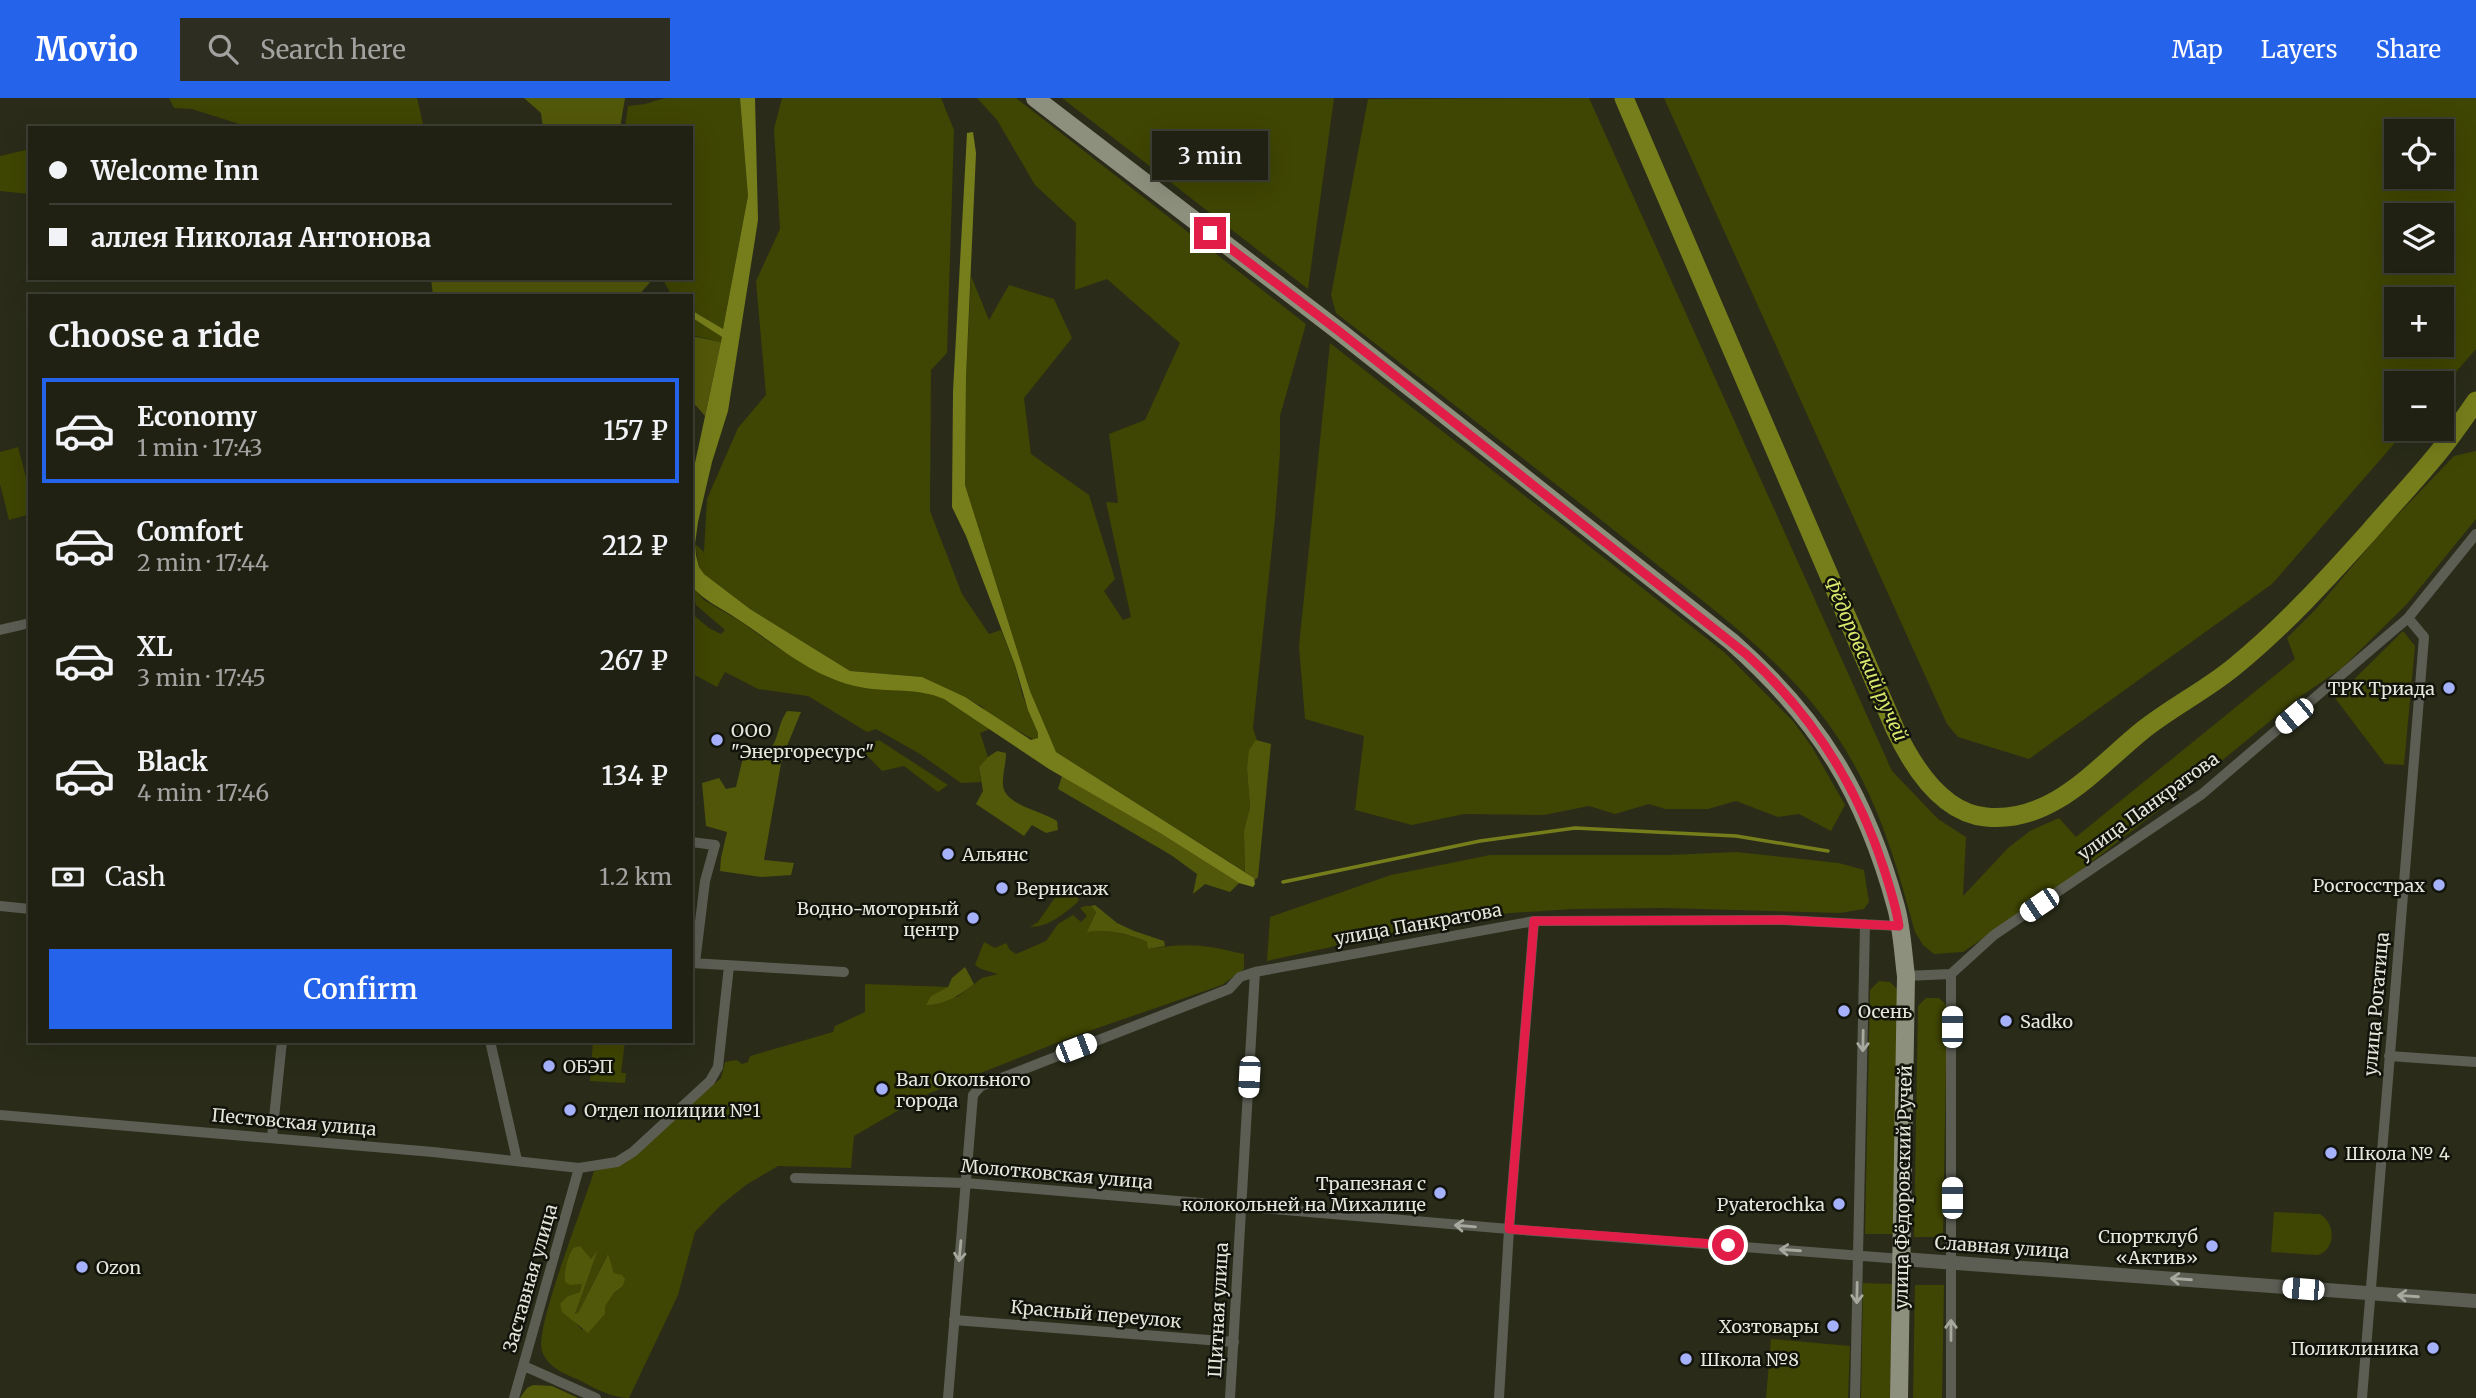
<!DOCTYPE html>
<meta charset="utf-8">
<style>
:root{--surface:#202113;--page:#2d2e21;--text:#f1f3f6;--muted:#a2a3a0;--line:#3d3e33;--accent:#2563eb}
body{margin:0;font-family:Merriweather,serif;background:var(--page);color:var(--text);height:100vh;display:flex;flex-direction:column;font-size:26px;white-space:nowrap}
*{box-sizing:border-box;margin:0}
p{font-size:23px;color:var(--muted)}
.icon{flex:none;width:38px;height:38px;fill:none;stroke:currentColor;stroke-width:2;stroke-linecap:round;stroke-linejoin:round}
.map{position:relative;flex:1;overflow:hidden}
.panel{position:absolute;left:28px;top:196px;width:665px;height:749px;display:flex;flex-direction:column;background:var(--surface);border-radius:0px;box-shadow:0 7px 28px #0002,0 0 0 2px var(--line)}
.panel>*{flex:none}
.guide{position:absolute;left:28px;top:28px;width:665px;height:154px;border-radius:0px;box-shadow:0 7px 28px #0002,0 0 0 2px var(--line);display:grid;align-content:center;height:154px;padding:0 21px;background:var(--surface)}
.buttons{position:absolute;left:2384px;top:21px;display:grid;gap:14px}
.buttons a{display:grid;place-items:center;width:70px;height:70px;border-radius:0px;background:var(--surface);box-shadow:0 7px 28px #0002,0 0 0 2px var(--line);font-size:35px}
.end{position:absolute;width:32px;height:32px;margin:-16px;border:9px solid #e11d48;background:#fff;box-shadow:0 0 0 4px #fff}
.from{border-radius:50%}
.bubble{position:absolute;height:49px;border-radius:0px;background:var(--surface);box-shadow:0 7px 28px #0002,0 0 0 2px var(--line);font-size:23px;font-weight:600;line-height:49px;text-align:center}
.car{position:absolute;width:21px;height:42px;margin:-21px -10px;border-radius:9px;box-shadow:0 0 5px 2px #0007;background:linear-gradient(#fff 24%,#345 0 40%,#fff 0 76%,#345 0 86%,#fff 0)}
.guide b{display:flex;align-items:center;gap:24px;height:66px;font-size:26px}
.guide b+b{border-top:2px solid var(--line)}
.guide i{width:18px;height:18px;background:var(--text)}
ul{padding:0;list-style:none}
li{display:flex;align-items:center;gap:21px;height:105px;margin:0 14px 10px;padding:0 7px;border:4px solid transparent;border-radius:0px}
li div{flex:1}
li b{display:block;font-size:26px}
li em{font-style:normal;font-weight:600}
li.current{border-color:var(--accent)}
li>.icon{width:63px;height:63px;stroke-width:1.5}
h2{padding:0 21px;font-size:32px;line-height:84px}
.pay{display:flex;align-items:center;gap:18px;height:77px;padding:0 21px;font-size:26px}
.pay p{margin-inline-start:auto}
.action{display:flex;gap:14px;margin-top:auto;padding:14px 21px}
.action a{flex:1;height:80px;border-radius:0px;background:var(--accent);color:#fff;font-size:28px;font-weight:600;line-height:80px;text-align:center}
header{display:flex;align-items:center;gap:42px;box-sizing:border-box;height:98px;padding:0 35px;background:var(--accent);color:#fff}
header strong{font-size:33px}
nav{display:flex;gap:38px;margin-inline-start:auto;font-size:24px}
.search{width:490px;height:63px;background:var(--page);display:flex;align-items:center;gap:18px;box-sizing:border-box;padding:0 24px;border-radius:0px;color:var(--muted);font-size:26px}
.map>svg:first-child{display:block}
</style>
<header>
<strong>Movio</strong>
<div class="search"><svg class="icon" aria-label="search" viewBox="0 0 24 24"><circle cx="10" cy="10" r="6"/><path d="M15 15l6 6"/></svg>Search here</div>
<nav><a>Map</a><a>Layers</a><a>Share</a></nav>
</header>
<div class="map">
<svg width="2476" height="1300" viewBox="0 0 2476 1300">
<rect width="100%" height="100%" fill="#2a2c19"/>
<path fill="#3f4502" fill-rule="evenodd" d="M169,0H417L424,30H252L192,11L174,10Z
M665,0H740L748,98L723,231L691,212V198H672L662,180H691V30H625L628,8L645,6Z
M782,0H941L954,32L947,255L931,272L930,413L962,496L989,536L1001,532L1015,567L1022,596L1038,635V640L1034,642L990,617L981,608L922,579L850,573L750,511L704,476L699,469L695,446L704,454L707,401L738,330L766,297L756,183L780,131L774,31Z
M977,0H1016L1306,226L1280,318V354L1275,420L1253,630L1257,643L1247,671L1250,709L1244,733L1245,774L1056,654L1048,638L1030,593L965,387L966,279L971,178L989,222L1009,187L1054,201L1072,240L1024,300L1031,356L1089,397L1115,481L1104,493L1123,522L1131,519L1106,404L1118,405L1109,336L1145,322L1180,245L1107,181L1075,192L1076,125L1035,87L997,22Z
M1062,0H1334L1308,191Z
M1589,0L1892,673L1938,721L1966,739L1963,798L2008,750L2030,733L2059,720L2076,739L2295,561L2287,540L2316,511L2383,432L2454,358L2476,353V421L2406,507L2342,570L2301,598L2203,678L2067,783L1963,854L1934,856L1923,847L1915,834C1895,761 1877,697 1834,634C1785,562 1712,511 1645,457C1543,375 1439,295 1336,215L1331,197L1368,1Z
M1664,0H2476V251L2441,291V285H2396V331H2407L2272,486L2029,661L1958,639L1947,626ZM2396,33H2441V79H2396ZM2396,117H2441V163H2396ZM2396,201H2441V247H2396Z
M30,51V96L0,93V58Z
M691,219L722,239L721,244L691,237Z
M1330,245L1724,554L1793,623L1812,649L1845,707L1831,733L1799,716L1778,719L1736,703L1708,711H1665L1649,706L1615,716L1589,708L1544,717L1464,716L1412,727L1355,712L1364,638L1305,621L1299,548Z
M18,349L30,394V416L9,422L0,386V354Z
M691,488L704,502L740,523L775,548L830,580L876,591L928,594L944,601L990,631L980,635L988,659L979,669L981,684L961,685L920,656L876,631L867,634L808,598L758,591L725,574L717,589L691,575V515L709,530L721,536L725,532L696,507Z
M2403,533L2415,548L2404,667L2385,666L2335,600Z
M879,642L948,687L938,694L904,668L882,673L860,650Z
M1737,754L1839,765L1864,772L1869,804L1864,811L1840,815L1663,810L1573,811L1511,815L1460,821L1267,863L1270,819L1391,777L1490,757H1668Z
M1058,795L1073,796L1079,801L1077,805C1063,816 1049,829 1030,829L1038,824Z
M1085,808H1091L1096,813L1088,833C1107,831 1130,837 1148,844L1149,851C1185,844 1208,847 1244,856V871L1222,887L1069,940L925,997L854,1038L851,1070L778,1068L746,1087L721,1107L695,1134L678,1197L629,1300C612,1300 594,1290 579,1282C565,1276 547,1269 542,1253C534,1231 585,1104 594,1073L623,1066L721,980L725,964L737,962L742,966L748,964L750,958L833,934L835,928L865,914V886L949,889L931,898L957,899L982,880L998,876L981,871L975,867L984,844L995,850L1006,845L1010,852L1016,856L1046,843L1058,826L1073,817L1081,824L1087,818L1080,810ZM573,1150L591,1161L597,1155L575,1216L577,1217L607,1157L614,1175L623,1188C608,1199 595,1218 582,1232L573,1222L568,1198L580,1194L583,1185L565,1176Z
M1879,883L1890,884L1899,893L1893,1136H1865L1870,892Z
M1926,900H1939L1947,908L1943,1139H1914L1918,908Z
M593,943H625L621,975H626L625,985L590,983Z
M2274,1114L2320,1116C2336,1126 2336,1151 2318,1157L2271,1154Z
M1863,1185L1892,1186L1890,1300H1861Z
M1915,1187H1944L1942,1300H1913Z
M1771,1241L1850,1248L1848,1300H1766Z"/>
<path fill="#52580a" d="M524,0H625L620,30H543L541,15Z
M431,180H650L652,182L638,198H433Z
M691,238L721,244L705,318L691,302Z
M787,613L801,614L782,660L764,762L794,765L791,777L761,779L720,773L721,760L727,734L706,728L702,685L719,680L726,691L736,689L745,651L769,654C780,638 777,628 787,613Z
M1256,642L1271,646L1258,779L1255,782L1254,780L1245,774L1244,733L1250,709L1247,671L1249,652Z
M997,653L1006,655C1006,665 1003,674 1003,683C1000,707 1041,712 1057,723L1058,732L1046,735L1032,727L1024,738L976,706L983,693L979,669L988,659Z
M1062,678L1160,735L1239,785L1230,794L1205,786L1193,796L1197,776L1171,757L1058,691Z
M1095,807L1117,825L1134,833L1164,843L1165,848L1148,851L1147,844C1130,836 1106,831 1087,834L1096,814L1091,808Z
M965,869L974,886C960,897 944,907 926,907L931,898L948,889L952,880Z
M580,1148L591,1161L598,1152L575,1216L578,1215L608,1156L614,1175L622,1177L625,1181L623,1188L614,1195L605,1208V1216L588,1235L562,1214L560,1206L568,1198L580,1194L582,1186L570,1187L565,1184C564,1172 567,1161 573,1150Z
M533,1287L552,1288L578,1300H520L527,1290Z"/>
<path fill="#767e1b" d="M740,0H755L758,122L728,313L712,364L698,424L695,446L696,457L699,469L704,476L750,511L850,573L922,579L965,599L1031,642L1038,640V635L1028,612L1015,567L966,438L952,409L953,294L967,35L973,34L976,55L966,279L965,387L1030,593L1056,654L1254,780L1255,786L1253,789L1239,785L1160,735L1049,671L944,601C917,589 888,595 860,589C813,580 777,547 739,522C720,509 707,505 691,488L692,379L722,239L691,219V212L723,231L748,98Z"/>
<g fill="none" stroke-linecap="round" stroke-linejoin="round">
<path stroke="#767e1b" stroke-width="3.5" d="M1283,784L1480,743L1575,730L1736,738L1828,753"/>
<path stroke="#767e1b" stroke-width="19" d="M1624,0L1895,631C1912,667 1941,715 1986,719C2052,726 2097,669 2143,632C2172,609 2206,592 2234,569C2284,528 2327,481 2369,434C2393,406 2419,379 2442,350C2454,335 2465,319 2476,303"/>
<path stroke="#5c5e54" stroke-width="10" d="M0,532L30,525
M691,744L715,747L705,783L695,865
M0,808L30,811
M691,865L844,874
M1906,878L1951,876L1994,837L2202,696L2408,520L2476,436
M490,943L517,1062
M2389,958L2476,964
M0,1017L433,1054L579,1070L617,1064L633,1054L710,983L718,969L729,868
M272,1039L282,943
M795,1080L966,1085L1509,1131L1902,1161
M954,1222L1234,1244
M524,1268L596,1300
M514,1300L579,1070
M948,1300L973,997L981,988L1229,891L1240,879L1255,874L1534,823L1783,822L1899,828
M1230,1300L1255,874
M1499,1300L1509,1131L1534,823
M1855,1300L1865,826
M1951,1300V876
M2362,1300L2424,539L2408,520"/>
<path stroke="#5c5e54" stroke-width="14" d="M1902,1161L2476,1203"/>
<path stroke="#8d907d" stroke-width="18" d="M1035,0L1340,234L1732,544C1820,622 1865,696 1896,809C1902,831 1903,855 1906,878L1899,1300"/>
</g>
<defs><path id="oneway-shaft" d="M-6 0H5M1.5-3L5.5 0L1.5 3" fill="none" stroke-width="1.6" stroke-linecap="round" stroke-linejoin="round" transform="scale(1.75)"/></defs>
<g stroke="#a7a99e">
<use href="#oneway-shaft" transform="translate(1863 943) rotate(91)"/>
<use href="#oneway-shaft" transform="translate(1465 1128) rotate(-175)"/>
<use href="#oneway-shaft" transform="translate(1790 1152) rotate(-176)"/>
<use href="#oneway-shaft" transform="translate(960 1153) rotate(95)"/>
<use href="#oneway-shaft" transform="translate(2181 1181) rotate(-176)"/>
<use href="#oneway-shaft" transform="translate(1857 1195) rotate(91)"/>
<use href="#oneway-shaft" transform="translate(2408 1198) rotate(-176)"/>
<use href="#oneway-shaft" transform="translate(1951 1232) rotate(-90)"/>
</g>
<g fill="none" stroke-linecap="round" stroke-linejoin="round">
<path stroke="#e11d48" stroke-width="9" d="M1210,135L1340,234L1746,556C1811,615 1857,687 1884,771C1890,790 1896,808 1899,828L1783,822L1534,823L1509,1131L1728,1147"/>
</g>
<g fill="#a6b1fc" stroke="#12140b" stroke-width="2.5">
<circle cx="2449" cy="590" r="7"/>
<circle cx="717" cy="642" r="7"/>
<circle cx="948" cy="756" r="7"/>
<circle cx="2439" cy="787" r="7"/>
<circle cx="1002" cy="790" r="7"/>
<circle cx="973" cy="820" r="7"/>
<circle cx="1844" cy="913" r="7"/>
<circle cx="2006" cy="923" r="7"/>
<circle cx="549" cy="968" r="7"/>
<circle cx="882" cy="991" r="7"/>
<circle cx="570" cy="1012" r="7"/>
<circle cx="2331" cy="1055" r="7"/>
<circle cx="1440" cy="1095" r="7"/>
<circle cx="1839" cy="1106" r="7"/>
<circle cx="2212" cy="1148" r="7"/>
<circle cx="82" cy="1169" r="7"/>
<circle cx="1833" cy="1228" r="7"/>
<circle cx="2433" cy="1250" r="7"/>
<circle cx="1686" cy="1261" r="7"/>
</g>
<g text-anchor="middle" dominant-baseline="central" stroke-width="5" stroke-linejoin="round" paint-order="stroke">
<g font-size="18" fill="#e5e7db" stroke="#12140b" text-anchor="start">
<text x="2435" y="590" text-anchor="end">ТРК Триада</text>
<text x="731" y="632">ООО<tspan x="731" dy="21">"Энергоресурс"</tspan></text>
<text x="962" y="756">Альянс</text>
<text x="2425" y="787" text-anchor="end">Росгосстрах</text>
<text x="1016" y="790">Вернисаж</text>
<text x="959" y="810" text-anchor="end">Водно-моторный<tspan x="959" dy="21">центр</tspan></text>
<text x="1858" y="913">Осень</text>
<text x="2020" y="923">Sadko</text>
<text x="563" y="968">ОБЭП</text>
<text x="896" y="981">Вал Окольного<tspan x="896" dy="21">города</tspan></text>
<text x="584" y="1012">Отдел полиции №1</text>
<text x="2345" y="1055">Школа № 4</text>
<text x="1426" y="1085" text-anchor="end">Трапезная с<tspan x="1426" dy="21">колокольней на Михалице</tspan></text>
<text x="1825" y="1106" text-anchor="end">Pyaterochka</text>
<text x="2198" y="1138" text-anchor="end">Спортклуб<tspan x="2198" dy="21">«Актив»</tspan></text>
<text x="96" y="1169">Ozon</text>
<text x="1819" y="1228" text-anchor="end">Хозтовары</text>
<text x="2419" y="1250" text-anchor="end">Поликлиника</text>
<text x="1700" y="1261">Школа №8</text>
</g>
<g font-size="18" fill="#e5e7db" stroke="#12140b">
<text transform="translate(2148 708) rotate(-36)">улица Панкратова</text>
<text transform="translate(1418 826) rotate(-10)">улица Панкратова</text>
<text transform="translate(2376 906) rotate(-85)">улица Рогатица</text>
<text transform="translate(294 1024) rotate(5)">Пестовская улица</text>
<text transform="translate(1057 1076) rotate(5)">Молотковская улица</text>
<text transform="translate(1903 1089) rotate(-89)">улица Фёдоровский Ручей</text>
<text transform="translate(2002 1149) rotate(4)">Славная улица</text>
<text transform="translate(530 1180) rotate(-74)">Заставная улица</text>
<text transform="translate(1218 1212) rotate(-87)">Щитная улица</text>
<text transform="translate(1096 1216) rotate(5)">Красный переулок</text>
</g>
<g font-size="19" font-style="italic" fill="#dbe96e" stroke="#12140b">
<text transform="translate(1866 561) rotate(66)">Фёдоровский ручей</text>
</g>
</g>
</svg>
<div class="buttons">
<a><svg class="icon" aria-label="locate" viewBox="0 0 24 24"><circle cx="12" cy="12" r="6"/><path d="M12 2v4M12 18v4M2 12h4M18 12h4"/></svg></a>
<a><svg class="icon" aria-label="layers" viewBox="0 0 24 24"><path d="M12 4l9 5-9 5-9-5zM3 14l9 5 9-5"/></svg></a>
<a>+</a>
<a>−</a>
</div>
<i class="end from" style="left:1728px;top:1147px"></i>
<i class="end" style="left:1210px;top:135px"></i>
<div class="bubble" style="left:1152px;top:33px;width:116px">3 min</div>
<i class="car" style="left:2294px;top:618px;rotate:230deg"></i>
<i class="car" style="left:2039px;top:807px;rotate:236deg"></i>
<i class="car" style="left:1952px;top:929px;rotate:0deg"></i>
<i class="car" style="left:1076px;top:950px;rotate:69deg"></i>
<i class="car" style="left:1249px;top:979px;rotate:183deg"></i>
<i class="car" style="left:1952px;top:1100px;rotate:0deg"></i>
<i class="car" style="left:2303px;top:1191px;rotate:275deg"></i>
<div class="guide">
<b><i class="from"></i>Welcome Inn</b>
<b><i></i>аллея Николая Антонова</b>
</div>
<section class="panel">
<h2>Choose a ride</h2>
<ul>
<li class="current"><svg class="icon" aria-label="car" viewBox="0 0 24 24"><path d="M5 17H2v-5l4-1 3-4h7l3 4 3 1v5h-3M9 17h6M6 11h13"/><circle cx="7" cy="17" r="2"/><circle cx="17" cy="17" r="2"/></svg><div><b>Economy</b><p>1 min · 17:43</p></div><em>157 ₽</em></li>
<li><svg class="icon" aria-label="car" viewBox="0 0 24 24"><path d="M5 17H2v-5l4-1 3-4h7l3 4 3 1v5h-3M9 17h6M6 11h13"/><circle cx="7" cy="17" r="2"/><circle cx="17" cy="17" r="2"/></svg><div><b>Comfort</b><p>2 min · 17:44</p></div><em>212 ₽</em></li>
<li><svg class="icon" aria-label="car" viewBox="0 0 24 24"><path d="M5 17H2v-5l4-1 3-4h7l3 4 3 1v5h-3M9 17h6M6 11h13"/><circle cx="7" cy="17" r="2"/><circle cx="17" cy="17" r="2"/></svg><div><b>XL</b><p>3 min · 17:45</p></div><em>267 ₽</em></li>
<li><svg class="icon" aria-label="car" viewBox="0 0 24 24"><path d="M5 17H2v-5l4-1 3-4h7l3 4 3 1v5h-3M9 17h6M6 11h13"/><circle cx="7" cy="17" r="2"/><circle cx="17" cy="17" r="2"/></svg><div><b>Black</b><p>4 min · 17:46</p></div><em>134 ₽</em></li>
</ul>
<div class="pay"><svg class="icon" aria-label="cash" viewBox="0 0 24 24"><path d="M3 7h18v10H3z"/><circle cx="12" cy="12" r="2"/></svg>Cash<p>1.2 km</p></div>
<div class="action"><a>Confirm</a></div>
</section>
</div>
